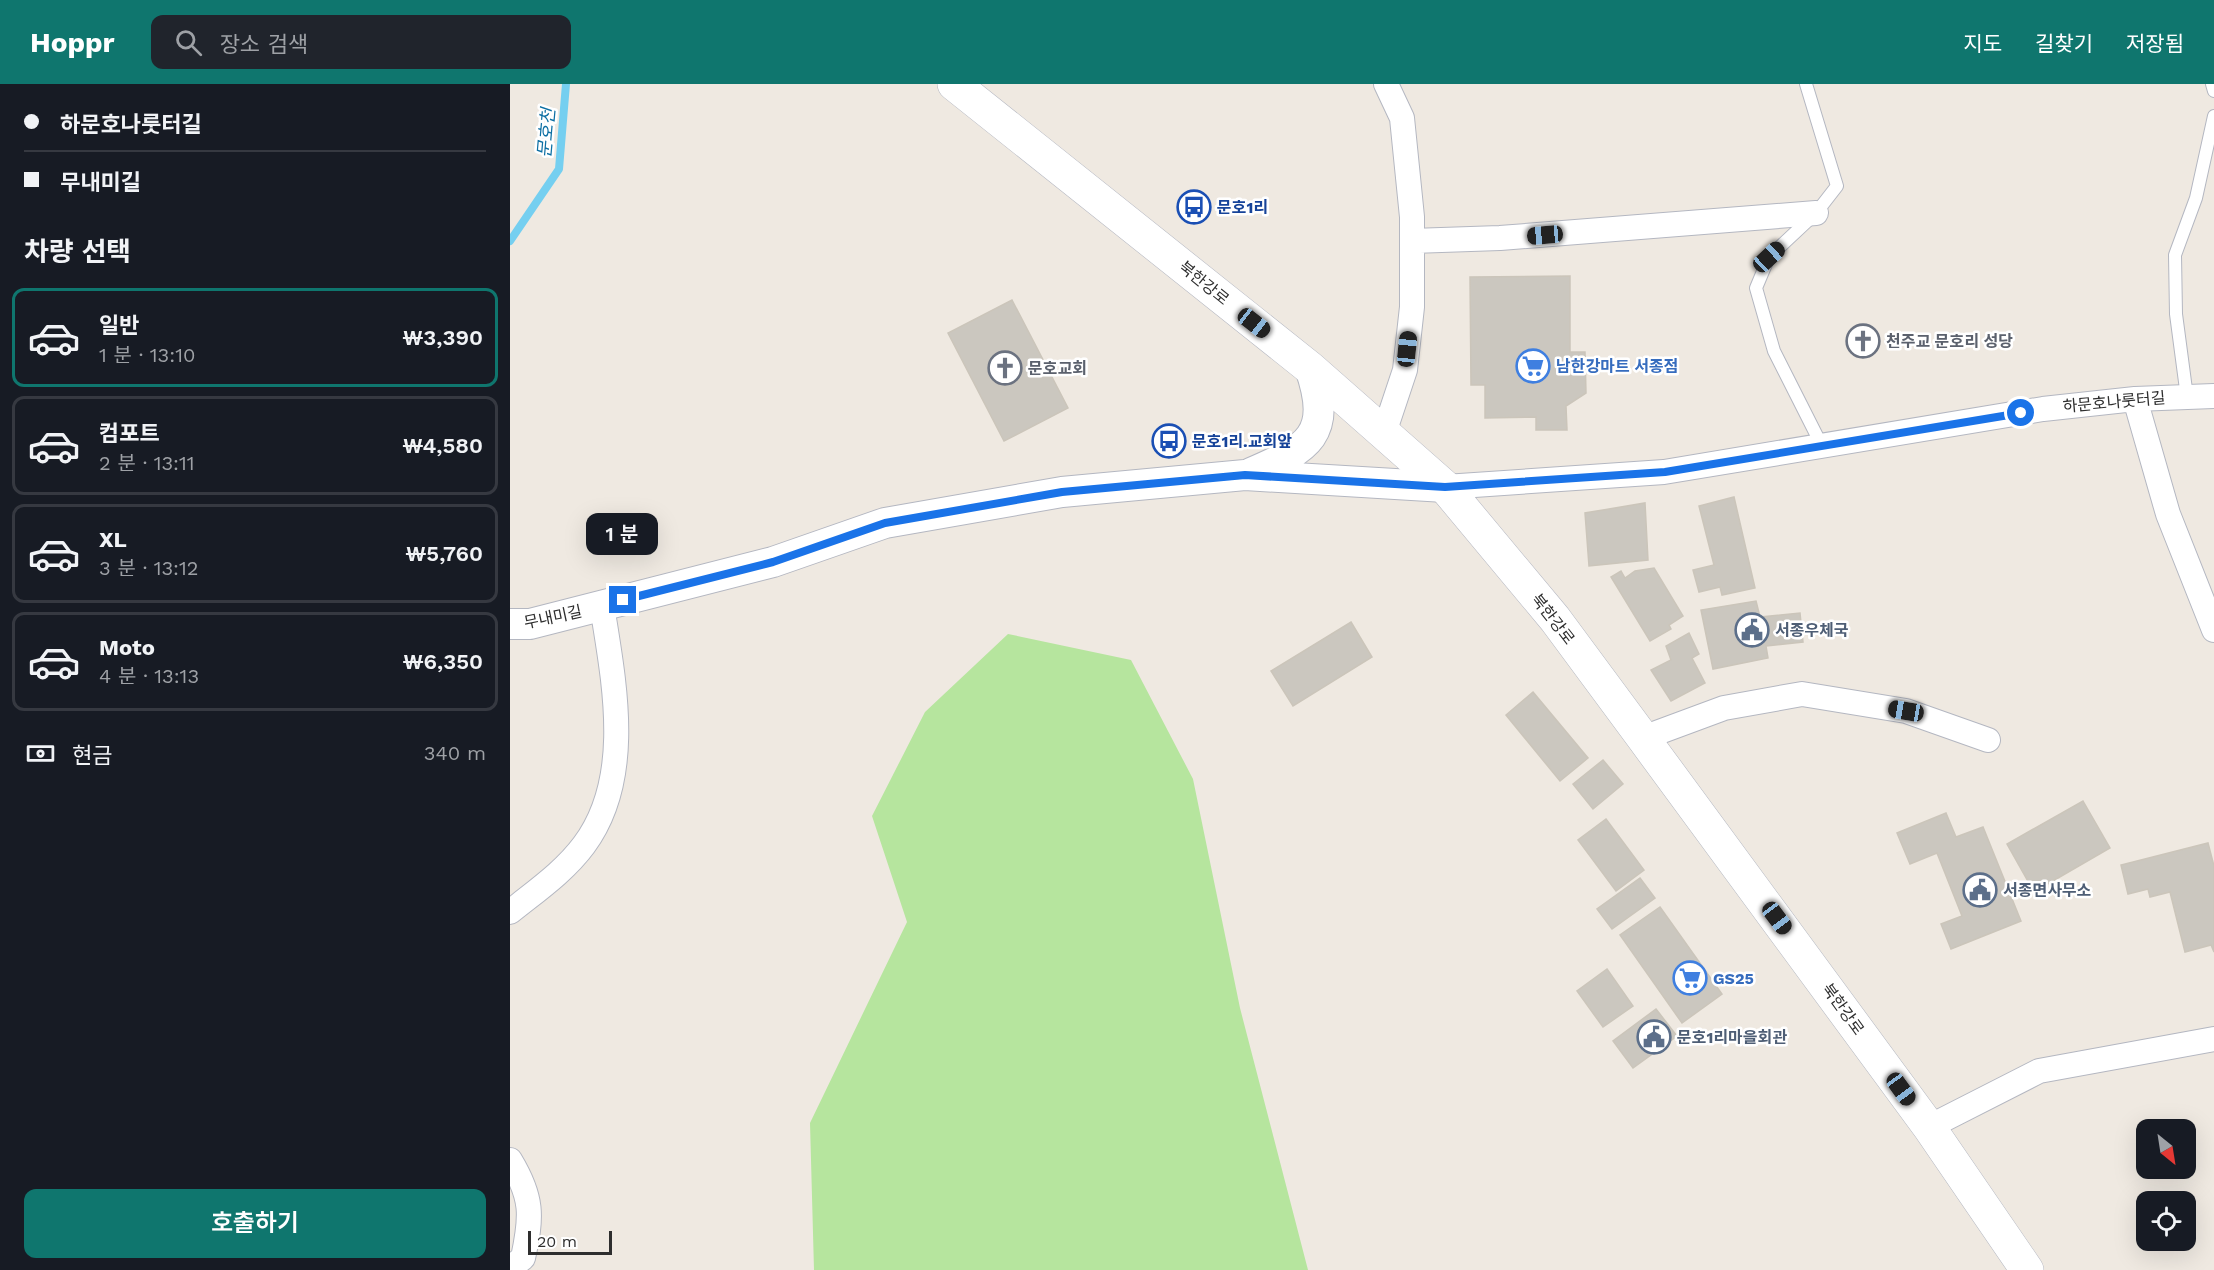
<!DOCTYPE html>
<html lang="ko">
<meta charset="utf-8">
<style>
:root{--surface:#171b24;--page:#20242c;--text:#f1f3f6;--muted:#9ea1a6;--line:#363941;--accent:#0f766e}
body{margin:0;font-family:"Work Sans","Noto Sans KR",sans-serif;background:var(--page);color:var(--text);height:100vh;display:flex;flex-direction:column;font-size:22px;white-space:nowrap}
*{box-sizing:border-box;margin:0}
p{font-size:20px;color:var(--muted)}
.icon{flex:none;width:33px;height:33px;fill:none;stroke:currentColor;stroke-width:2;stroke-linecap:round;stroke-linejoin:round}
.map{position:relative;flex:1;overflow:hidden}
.sheet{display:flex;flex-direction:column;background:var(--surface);width:510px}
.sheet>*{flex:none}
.hud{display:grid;align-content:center;height:132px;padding:0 24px;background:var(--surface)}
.needle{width:39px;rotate:150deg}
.controls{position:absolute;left:1626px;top:1035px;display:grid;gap:12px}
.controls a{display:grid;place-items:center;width:60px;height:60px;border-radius:12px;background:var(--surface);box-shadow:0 6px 24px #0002;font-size:30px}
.scale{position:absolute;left:18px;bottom:15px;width:84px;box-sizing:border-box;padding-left:6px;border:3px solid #2e2e2e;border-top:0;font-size:16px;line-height:21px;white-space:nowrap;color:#2e2e2e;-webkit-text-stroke:4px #fff;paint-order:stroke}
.end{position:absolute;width:27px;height:27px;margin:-14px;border:8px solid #1a73e8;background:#fff;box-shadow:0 0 0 3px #fff}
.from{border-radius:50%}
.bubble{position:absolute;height:42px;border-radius:12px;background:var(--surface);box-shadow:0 6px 24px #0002;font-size:20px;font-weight:600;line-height:42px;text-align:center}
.car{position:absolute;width:18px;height:36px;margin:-18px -9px;border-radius:8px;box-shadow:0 0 4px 2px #0007;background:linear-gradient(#222 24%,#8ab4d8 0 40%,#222 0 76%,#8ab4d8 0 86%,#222 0)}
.hud b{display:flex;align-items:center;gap:21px;height:57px;font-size:22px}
.hud b+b{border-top:2px solid var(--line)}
.hud i{width:15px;height:15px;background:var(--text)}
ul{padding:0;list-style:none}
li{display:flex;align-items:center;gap:18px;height:99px;margin:0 12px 9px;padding:0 12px;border:3px solid var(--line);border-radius:12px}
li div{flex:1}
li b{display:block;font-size:22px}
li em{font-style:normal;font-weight:600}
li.active{border-color:var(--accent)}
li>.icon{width:54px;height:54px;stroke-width:1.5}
h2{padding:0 24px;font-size:27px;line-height:72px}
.pay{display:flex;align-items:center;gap:15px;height:66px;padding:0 24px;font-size:22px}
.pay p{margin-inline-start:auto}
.button{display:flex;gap:12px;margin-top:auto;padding:12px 24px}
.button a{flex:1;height:69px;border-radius:12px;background:var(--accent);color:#fff;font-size:24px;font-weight:600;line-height:69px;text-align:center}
header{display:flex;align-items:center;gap:36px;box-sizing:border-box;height:84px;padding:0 30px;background:var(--accent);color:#fff}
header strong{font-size:28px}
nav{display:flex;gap:33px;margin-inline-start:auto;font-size:21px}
.search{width:420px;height:54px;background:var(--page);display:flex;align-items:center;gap:15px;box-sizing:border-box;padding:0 21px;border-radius:12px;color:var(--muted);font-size:22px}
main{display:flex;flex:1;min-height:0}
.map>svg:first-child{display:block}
</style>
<header>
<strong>Hoppr</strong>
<div class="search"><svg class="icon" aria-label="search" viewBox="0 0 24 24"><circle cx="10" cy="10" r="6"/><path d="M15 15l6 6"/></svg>장소 검색</div>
<nav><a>지도</a><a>길찾기</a><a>저장됨</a></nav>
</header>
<main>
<section class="sheet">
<div class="hud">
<b><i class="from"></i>하문호나룻터길</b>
<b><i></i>무내미길</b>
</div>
<h2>차량 선택</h2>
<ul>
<li class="active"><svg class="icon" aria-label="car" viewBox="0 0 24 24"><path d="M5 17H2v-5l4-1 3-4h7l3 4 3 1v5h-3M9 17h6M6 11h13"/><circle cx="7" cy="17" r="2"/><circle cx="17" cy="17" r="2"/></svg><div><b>일반</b><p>1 분 · 13:10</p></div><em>₩3,390</em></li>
<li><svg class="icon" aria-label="car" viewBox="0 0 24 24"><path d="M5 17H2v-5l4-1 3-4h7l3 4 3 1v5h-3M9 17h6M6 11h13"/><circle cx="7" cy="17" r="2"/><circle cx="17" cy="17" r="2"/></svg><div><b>컴포트</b><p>2 분 · 13:11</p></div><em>₩4,580</em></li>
<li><svg class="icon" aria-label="car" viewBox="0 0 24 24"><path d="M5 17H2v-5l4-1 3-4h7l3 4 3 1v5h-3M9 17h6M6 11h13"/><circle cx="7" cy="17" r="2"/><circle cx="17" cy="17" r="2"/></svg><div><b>XL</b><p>3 분 · 13:12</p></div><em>₩5,760</em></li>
<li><svg class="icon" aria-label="car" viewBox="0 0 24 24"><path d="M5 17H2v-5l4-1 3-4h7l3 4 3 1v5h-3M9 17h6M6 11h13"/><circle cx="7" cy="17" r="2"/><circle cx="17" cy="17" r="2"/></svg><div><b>Moto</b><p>4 분 · 13:13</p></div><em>₩6,350</em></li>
</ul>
<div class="pay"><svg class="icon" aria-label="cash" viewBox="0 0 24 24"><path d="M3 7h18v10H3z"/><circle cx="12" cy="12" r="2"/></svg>현금<p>340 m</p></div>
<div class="button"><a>호출하기</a></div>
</section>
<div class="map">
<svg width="1704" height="1186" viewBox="0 0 1704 1186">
<rect width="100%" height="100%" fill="#efe9e1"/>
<path fill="#b6e59e" d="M498,550L621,576L683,695L730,924L798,1186H304L300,1039L397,838L362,732L415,628Z"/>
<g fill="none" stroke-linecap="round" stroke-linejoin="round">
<path stroke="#75cff0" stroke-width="8" d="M0,157L49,85L56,0"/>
</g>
<path fill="#cbc7bf" stroke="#cbc5ba" stroke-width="1.5" d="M1060,192V268H1075L1076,309L1056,322L1057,346H1026V333L975,334V301H961L960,193Z
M502,216L558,324L494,357L438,249Z
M1224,413L1245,504L1212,511L1210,503L1189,508L1183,486L1204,481L1189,422Z
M1135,419L1138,476L1079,482L1075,429Z
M1144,484L1173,532L1159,541L1161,545L1140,557L1101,493L1111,487L1115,494L1125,487Z
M1246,517L1250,533L1290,529L1293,558L1256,562L1258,574L1203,585L1191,526Z
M841,538L862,573L783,622L761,587Z
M1179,549L1189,570L1182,574L1195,599L1161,617L1141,586L1161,576L1156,562Z
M1023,608L1078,674L1050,697L996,631Z
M1093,676L1113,700L1083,725L1063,700Z
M1573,717L1600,764L1524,808L1497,760Z
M1436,729L1446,753L1473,743L1511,837L1441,865L1431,840L1452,832L1427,769L1400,780L1387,749Z
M1096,735L1134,786L1106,807L1068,756Z
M1698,759L1704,782V868L1701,861L1675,868L1660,808L1640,813L1638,805L1618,810L1611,781Z
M1130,794L1145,814L1102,845L1087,825Z
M1150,823L1212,910L1172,939L1110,851Z
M1097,885L1123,922L1093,943L1067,907Z
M1146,925L1167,952L1123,984L1103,957Z"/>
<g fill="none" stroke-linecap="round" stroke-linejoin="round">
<g stroke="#b4b7c1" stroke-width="14">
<path id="service" d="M1296,0L1327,102L1306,129L1259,173L1246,204L1264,267L1312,362
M1702,0L1704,7
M1677,313L1666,230L1665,171L1686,114L1704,32"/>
</g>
<g stroke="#b4b7c1" stroke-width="26">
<path id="minor" d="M902,157L990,154L1306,129
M1625,315L1658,430L1704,546
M874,349L895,286L902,223V133L892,34L876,0
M935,403L1154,388L1533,325L1625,315L1704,312
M1133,654L1214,624L1292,610L1396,627L1478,656
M0,828C26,807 54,788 74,761C124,694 104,598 92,522
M1419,1043L1529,987L1704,955
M0,1076C23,1114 22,1132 13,1174L0,1184"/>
</g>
<g stroke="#b4b7c1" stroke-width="32">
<path id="tertiary" d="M741,389C799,364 823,351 800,284
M0,540H20L263,478L375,439L552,408L735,391L935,403"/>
</g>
<g stroke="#b4b7c1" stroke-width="34">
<path id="secondary" d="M444,0L800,284L935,403L1045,535L1133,654L1419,1043L1517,1186"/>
</g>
<use href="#service" stroke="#fff" stroke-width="12"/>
<use href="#minor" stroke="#fff" stroke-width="24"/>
<use href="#tertiary" stroke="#fff" stroke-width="30"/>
<use href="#secondary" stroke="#fff" stroke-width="33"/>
</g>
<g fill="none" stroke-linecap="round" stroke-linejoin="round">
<path stroke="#1a73e8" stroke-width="8" d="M113,516L263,478L375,439L552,408L735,391L935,403L1155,388L1511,329"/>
</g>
<defs>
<g id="bus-ring" transform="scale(1.725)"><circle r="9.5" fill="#fff" stroke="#1a4fb4" stroke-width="1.5"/><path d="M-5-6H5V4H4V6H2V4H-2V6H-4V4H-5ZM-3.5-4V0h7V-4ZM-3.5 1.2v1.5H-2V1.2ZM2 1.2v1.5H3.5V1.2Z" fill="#1a4fb4"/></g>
<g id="church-ring" transform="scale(1.725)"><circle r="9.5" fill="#fff" stroke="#6b7280" stroke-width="1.5"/><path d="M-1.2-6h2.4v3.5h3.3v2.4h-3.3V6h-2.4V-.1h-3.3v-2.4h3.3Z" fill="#6b7280"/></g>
<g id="supermarket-ring" transform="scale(1.725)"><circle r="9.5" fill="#fff" stroke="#3f7fe0" stroke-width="1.5"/><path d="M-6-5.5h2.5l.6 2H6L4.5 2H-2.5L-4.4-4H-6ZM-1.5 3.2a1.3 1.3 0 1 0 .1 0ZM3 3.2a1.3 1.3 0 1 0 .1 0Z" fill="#3f7fe0"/></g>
<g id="civic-ring" transform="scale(1.725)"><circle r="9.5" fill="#fff" stroke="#5c6f8a" stroke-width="1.5"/><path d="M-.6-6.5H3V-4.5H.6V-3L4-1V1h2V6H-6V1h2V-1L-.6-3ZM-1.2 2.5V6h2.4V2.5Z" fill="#5c6f8a"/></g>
</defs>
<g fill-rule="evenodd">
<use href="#bus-ring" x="684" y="123"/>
<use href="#church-ring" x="1353" y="257"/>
<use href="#supermarket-ring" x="1023" y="282"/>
<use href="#church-ring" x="495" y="284"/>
<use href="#bus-ring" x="659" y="357"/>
<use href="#civic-ring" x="1242" y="546"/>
<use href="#civic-ring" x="1470" y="806"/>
<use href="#supermarket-ring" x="1180" y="894"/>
<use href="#civic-ring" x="1144" y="953"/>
</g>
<g text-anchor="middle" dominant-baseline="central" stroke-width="5" stroke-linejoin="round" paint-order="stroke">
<g font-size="16" font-weight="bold" fill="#164399" stroke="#fff" text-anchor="start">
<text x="707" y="123">문호1리</text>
<text x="682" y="357">문호1리.교회앞</text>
</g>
<g font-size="16" fill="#2e2e2e" stroke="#fff">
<text transform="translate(694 199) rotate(39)">북한강로</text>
<text transform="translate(1604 318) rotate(-5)">하문호나룻터길</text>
<text transform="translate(43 533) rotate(-12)">무내미길</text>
<text transform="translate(1043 535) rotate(52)">북한강로</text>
<text transform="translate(1333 925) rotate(54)">북한강로</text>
</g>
<g font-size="16" font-weight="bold" fill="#5b616d" stroke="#fff" text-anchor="start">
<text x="1376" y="257">천주교 문호리 성당</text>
<text x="518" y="284">문호교회</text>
</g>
<g font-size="16" font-weight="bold" fill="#366cbe" stroke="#fff" text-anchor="start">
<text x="1046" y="282">남한강마트 서종점</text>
<text x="1203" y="894">GS25</text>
</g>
<g font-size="16" font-weight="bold" fill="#4e5e75" stroke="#fff" text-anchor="start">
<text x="1265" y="546">서종우체국</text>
<text x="1493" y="806">서종면사무소</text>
<text x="1167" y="953">문호1리마을회관</text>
</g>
<g font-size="18" font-style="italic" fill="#0d6fa3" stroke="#fff">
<text transform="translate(36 49) rotate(-85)">문호천</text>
</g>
</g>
</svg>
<div class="controls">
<a><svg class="needle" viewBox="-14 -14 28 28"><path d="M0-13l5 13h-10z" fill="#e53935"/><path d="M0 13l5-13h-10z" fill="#9ea1a6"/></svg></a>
<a><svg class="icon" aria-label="locate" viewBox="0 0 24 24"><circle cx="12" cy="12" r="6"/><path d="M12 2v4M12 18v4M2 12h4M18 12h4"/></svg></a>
</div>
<div class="scale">20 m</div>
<i class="end from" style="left:1511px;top:329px"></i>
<i class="end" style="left:113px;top:516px"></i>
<div class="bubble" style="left:76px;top:429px;width:72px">1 분</div>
<i class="car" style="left:1035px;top:151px;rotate:265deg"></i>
<i class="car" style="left:1259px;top:173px;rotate:47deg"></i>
<i class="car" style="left:744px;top:239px;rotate:128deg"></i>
<i class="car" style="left:897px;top:265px;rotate:6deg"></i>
<i class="car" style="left:1396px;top:627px;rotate:280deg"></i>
<i class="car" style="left:1267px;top:834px;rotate:143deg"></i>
<i class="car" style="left:1391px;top:1005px;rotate:144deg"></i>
</div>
</main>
